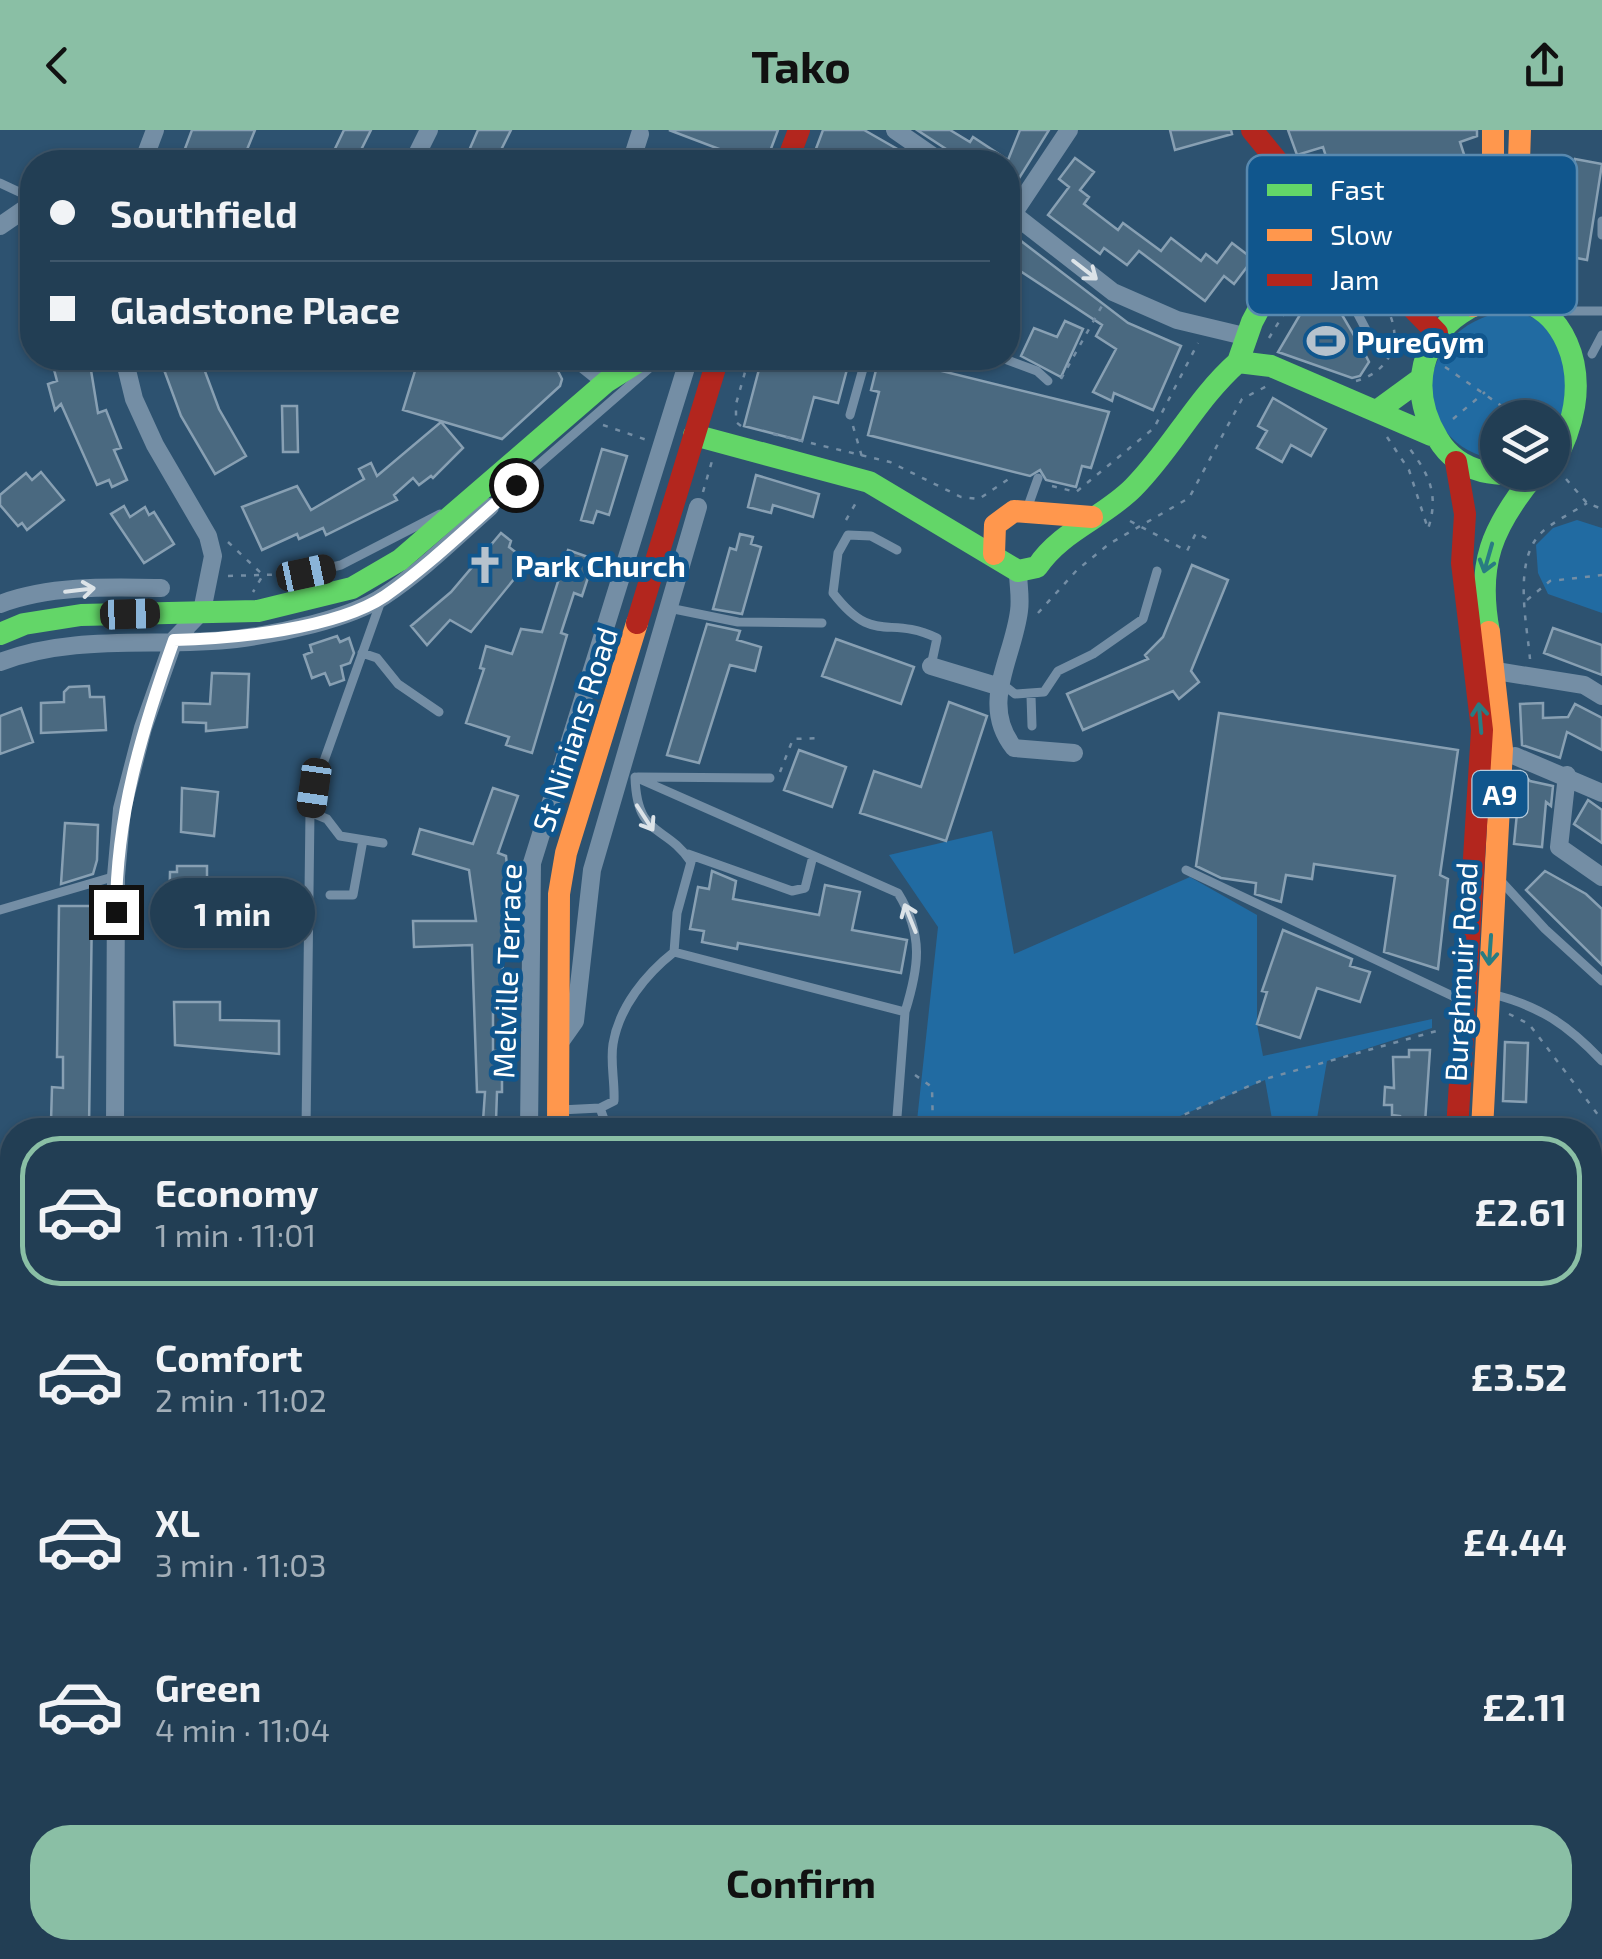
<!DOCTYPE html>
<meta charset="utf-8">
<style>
:root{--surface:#223e54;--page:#2a455a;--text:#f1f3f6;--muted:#a2aeb8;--line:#3f576b;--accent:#8abfa5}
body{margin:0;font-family:"Exo 2",sans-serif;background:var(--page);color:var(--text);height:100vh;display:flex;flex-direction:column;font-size:38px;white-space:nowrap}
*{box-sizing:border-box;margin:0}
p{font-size:32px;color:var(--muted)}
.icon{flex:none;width:55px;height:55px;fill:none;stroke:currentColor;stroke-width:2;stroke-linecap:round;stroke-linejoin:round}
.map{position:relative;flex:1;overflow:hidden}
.side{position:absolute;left:0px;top:988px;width:1602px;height:842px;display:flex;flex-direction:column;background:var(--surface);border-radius:40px 40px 0 0;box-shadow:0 2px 8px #0004,0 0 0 2px var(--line)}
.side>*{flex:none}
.top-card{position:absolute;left:20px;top:20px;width:1000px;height:220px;border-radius:40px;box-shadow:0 2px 8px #0004,0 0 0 2px var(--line);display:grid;align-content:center;height:220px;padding:0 30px;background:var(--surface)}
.fabs{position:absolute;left:1480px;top:270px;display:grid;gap:20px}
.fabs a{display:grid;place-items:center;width:90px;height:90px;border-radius:50%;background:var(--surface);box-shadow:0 2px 8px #0004,0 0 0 2px var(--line);font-size:50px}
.end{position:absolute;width:45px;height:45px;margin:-22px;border:12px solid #fff;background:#111;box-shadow:0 0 0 5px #111}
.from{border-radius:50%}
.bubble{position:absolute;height:70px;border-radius:35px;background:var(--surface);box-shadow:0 2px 8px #0004,0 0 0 2px var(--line);font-size:32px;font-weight:700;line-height:70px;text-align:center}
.car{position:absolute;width:30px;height:60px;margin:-30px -15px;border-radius:12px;box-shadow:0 0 8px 2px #0007;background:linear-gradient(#222 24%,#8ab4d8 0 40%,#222 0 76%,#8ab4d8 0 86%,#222 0)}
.top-card b{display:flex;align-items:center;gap:35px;height:95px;font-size:38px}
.top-card b+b{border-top:2px solid var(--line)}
.top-card i{width:25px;height:25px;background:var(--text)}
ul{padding:18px 0 0;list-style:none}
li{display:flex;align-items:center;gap:30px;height:150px;margin:0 20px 15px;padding:0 10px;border:5px solid transparent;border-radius:40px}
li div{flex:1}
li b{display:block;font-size:38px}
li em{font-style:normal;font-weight:700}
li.on{border-color:var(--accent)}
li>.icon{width:90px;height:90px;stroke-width:1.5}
.action{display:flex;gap:20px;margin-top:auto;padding:20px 30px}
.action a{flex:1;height:115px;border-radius:40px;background:var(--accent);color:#111;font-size:40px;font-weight:700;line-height:115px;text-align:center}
header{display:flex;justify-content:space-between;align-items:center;height:130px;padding:0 30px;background:var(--accent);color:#111;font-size:45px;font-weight:700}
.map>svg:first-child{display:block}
</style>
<header><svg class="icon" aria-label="back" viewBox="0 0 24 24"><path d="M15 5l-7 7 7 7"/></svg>Tako<svg class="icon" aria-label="share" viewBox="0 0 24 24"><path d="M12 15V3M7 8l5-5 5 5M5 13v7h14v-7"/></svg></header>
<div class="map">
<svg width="1602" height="1829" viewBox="0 0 1602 1829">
<rect width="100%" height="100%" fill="#2d5270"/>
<path fill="#216ba2" d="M1508,181C1554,190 1559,205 1580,244L1553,315L1552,288H1498L1497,330C1405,314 1411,195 1508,181Z
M1577,390L1602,398V483L1548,464L1538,443L1536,415L1553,398Z
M992,701L1014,824L1190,747L1257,785V894L1263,926L1432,889V898L1327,931L1315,1000H1274L1265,950L1147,1000H916L938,797L889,725Z
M12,1053V1207L0,1204V1054Z
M1176,1818H1409L1411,1829H1166Z"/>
<path fill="#4a6980" stroke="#88a0b3" stroke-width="2.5" d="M192,0H255L246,22L269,32H180Z
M344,0H371L355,32L331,27Z
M478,0H511L495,32H464Z
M669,0H778L766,32H732L735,25Z
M823,0H864L920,32H811Z
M917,0H950L970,12L973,7L1008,30L1020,0H1049L1008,66V32H966Z
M1170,0H1231L1232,4L1175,20Z
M1288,0H1477V6L1460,12L1470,43L1344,83L1323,17L1297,25Z
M1075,28L1094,42L1080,60L1089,67L1084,74L1118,100L1123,93L1161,121L1171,108L1201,131L1206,124L1217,133L1232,113L1253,129L1234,154L1224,146L1205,171L1139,121L1127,135L1104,118L1100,124L1048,85L1069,57L1059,49Z
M1575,29L1602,34L1587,130L1556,124Z
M1008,101L1128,193L1181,216L1153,280L1114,263L1112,271L1093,262L1116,219L1096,206L1102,195L1008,133Z
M1321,149L1365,224L1369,232L1360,246L1352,248L1278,222Z
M1065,191L1083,199L1061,247L1021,226L1034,198L1057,207Z
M51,228H89L98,283L106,280L121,318L114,320L127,350L112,357L109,350L97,355L61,274L55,280L48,254L57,251Z
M174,228H200L219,279L246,326L215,344L181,286L163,237L161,232Z
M419,228H524L556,237L562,249L560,256L502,309L403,280Z
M762,228H850L838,273L814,267L802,311L744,296Z
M897,230L1109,282L1091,338L1082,336L1076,357L1046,350L1040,340L1030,346L868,305L879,262L871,260L878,232L895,236Z
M1273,268L1326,299L1311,326L1291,315L1282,332L1257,318L1267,301L1258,296Z
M282,276H297L298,322H283Z
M441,292L463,318L433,348L431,346L419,355L413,348L394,365L397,370L326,405L323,398L299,409L297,404L262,420L242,377L297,356L311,380L364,349L359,339L371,333L377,346Z
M602,319L627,326L609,385L597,381L593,393L581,390Z
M41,342L64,370L27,400L22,393L18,396L0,375V365L26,343L32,350Z
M756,345L819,364L813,387L773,375L771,383L748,377Z
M124,376L130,387L145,377L149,385L154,382L174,414L144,433L111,384Z
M501,403L511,411L509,417L528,432L471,502L450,490L427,515L411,496L451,462Z
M740,404L753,407L751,414L761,417L742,484L713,479L730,418L736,420Z
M568,420L594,429L582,466L574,463L561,503L567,505L532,623L506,615L509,607L466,593L484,539L480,538L486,516L512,524L521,499L542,502Z
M1192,435L1228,450L1191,541L1199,552L1179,569L1173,561L1083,600L1067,564L1148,529L1145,525L1163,507Z
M707,494L740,501L737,510L761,517L755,541L730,535L699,633L667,625Z
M1553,498L1602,515V545L1544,523Z
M337,506L340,512L349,508L354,523L350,533L341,536L344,550L330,555L325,543L312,548L304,525L312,522L310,515Z
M836,509L914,537L901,574L822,546Z
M212,543L249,544L247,597L206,601V593L183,592V573L210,574Z
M89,556L90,567H104L106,600L41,603V573L64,572V562L69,557Z
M949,572L987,586L946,711L860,683L874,641L921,657Z
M1543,573V588L1568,587L1575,574L1602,588V620L1567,602L1560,628L1522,615L1520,574Z
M21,578L33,612L0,624V586Z
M1219,583L1458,620L1440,745L1448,749L1438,839L1384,822L1395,746L1314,734L1312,749L1286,745L1281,772L1255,764L1256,753L1221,748L1196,736Z
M799,620L846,637L832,677L784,660Z
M1521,642L1530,651L1553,656L1551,676L1546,672L1542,717L1514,714Z
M182,658L218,662L214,706L181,702Z
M493,658L518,666L498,723L506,726L509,757L504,758L502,877H493V921H502V962H497L496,991H483L485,962H477L472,815L414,817L413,791H476L469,740L413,724L420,699L473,714Z
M1588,670L1602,680V713L1574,694Z
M65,693L98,695L97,730L93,744L61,754Z
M177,736H207V754H213V789H205V808H186V801H175V794H169L170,742H177Z
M712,741L736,751L733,769L819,785L825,755L860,762L852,800L907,810L901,843L738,813L737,819L702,812L704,801L690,799L698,757L709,759Z
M1545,741L1586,764L1602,779V835L1526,760Z
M59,776H92L89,999H76V992H51L52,957L63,958V927H57Z
M1283,800L1352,829L1350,836L1370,842L1360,872L1317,858L1300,908L1257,894L1267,862L1262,861Z
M174,872H220V890L279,891V924L175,915Z
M1505,912L1528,913L1526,972L1503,971Z
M1409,920H1430L1425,993L1400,992V986L1392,985V975H1384L1385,957L1394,958L1393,927H1409Z"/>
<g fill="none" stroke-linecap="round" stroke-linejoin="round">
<path stroke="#748ea5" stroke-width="2.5" stroke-dasharray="5 8" stroke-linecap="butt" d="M1269,208L1325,117
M1445,237L1519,288
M1061,249L1103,174
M1356,251C1386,243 1403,216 1390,185
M1453,289L1485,262
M603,295L647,310
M741,296L736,292V274L749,228
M853,296L862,327
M773,304L890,332L961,367L979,369L1013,346
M1387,307L1409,340L1428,399C1439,366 1430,345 1409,318
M1566,349L1587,373L1602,379
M1052,356L1076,362L1154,298L1198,213
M703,362L712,331
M846,390L857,371
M1130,391L1187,421L1196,403L1208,409
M228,412L263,445L253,462
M228,446L295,444
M1527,470L1550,451L1602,445
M1038,483L1077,440L1109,414L1189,368L1242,269L1267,256
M1530,529C1527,494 1513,433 1540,404C1552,392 1572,383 1587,373
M780,642L793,609L820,608
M1509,884L1529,894L1602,990
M915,945L932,957L933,1000
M1149,1000L1265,949L1440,900
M1366,1818L1369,1829"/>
<path stroke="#748ea5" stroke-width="9" d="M633,27L651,32
M0,53L32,68
M1602,91V105
M1355,120L1337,144L1374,215
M1363,124L1385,100L1451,56
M1555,181H1602
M1592,224L1602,205
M1002,228L1037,241L1048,251
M850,285L866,228
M490,377L661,228
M1027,379L1038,348
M897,420L871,406L848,405L838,423L833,463C875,517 887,484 937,508L931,536
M306,443L341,435L440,384
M669,478L738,492L822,493
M362,523L377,528L398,554L439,582
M1001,553L1015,564L1044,562L1058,541L1093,524L1143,489L1157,441
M1031,566L1032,596
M638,647L770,648
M310,682L327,689L340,706L383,713
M688,724L792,761L805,758L813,726
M1186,740L1461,870
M1500,750L1545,799L1602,851
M330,765H353L363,710
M0,780L116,746
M674,822L677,783L691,732C665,693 637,709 635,647L898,763C924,805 919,837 905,882
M1492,864C1540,876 1568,895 1602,931
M600,978L614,971C615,952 610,932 613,914C619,877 646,844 674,822L905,882L896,1000
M560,980L600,978L608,1000
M306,1000L310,682L314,659L381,471
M0,1277L12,1259
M0,1760L12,1761
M308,1818V1829
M605,1818L649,1829
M74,1829V1818
M172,1829L175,1818
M528,1829L532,1818"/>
<path stroke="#748ea5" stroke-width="18" d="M895,0L941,32
M143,32L155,0
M413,32L429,0
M631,32L640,4
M1008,80L1113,162L1177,190L1244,206
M1013,84L1069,0
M0,96L32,74
M576,228L606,252
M1018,441C1018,454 1021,468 1019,481C1013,529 979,574 1014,618L1074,623
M0,474C49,455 109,457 161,458
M0,532C77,503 156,518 236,509C277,504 350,489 384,466C422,441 456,407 490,377
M931,536L997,556
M1496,541L1584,555L1602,566
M1515,626L1602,663
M1567,645L1559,717L1602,747
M558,915L575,891L592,740L698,377
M115,1000L116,746L122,679L143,598L174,510L202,481L213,426L208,406L155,315L134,269L124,228
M529,1000L532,733L689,228
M0,1032H12
M1590,1391L1602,1386
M1590,1514L1602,1545
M0,1544L12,1536
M1590,1684L1602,1672
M722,1818L724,1829
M996,1818L1005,1829
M1476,1818L1480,1829
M918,1829L929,1818"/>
<path stroke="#63d668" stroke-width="22" d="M1238,232L1252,192L1312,79
M1381,278L1418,251
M694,305L869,352L1018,441L1037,437C1061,401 1103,388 1133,358C1172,319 1196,269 1238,232L1271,236L1431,305
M1539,342C1501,347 1460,346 1438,309C1372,202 1522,112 1567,213C1585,254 1573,299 1552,336
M1489,502C1476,434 1492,397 1535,344
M0,504L24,494L81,485L258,481L352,458L400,430L606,252L644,228
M0,1236L12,1238
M1432,1818L1435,1829
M1455,1818L1458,1829"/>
<path stroke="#ff974d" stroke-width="22" d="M1520,0L1517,96L1542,175
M1473,176L1493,96V0
M994,424L995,395L1014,381L1092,387
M558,1000L559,764L566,723L637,493
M1482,1000L1502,619L1489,502"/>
<path stroke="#b3261e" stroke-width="22" d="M1252,0L1317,80L1437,203
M787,32L799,0
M1456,332L1465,384L1462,433L1482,600L1457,1000
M637,493L718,228
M1590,1152L1602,1166
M454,1829L458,1818"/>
</g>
<defs><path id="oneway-shaft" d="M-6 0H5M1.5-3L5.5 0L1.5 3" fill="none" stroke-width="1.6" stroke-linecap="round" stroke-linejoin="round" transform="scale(2.5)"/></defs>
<g stroke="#dce3e8">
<use href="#oneway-shaft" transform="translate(1085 140) rotate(38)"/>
<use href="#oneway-shaft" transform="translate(80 460) rotate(-7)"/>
<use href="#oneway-shaft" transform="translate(645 688) rotate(57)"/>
<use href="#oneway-shaft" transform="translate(910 788) rotate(-112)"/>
</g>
<g stroke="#297c82">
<use href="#oneway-shaft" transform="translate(1488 428) rotate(106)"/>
<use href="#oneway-shaft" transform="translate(1480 588) rotate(-95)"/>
<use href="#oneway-shaft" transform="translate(1490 820) rotate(94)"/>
</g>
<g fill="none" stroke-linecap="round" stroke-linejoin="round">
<path stroke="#fff" stroke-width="12" d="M116,782C116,686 142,600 174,510C232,509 336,499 385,466C431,434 473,392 516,355"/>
</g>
<defs>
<g id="stadium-bare" transform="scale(3)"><path d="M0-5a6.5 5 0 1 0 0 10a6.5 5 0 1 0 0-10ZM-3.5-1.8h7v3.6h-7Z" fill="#b6c2cd" stroke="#10568d" stroke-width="2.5" paint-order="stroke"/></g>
<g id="church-bare" transform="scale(3)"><path d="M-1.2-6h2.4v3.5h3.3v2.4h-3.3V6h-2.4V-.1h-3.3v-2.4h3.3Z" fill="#b6c2cd" stroke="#10568d" stroke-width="2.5" paint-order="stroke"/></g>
</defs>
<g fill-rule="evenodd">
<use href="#stadium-bare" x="1326" y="211"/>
<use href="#church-bare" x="485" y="435"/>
</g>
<g text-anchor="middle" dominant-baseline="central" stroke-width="10" stroke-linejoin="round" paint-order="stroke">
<rect fill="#10568d" stroke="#b7ccdd" stroke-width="2.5" x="1472.5" y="641" width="55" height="46" rx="8"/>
<g font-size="28" font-weight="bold" fill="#fff">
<text x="1500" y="664">A9</text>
</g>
<g font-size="30" font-weight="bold" fill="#fff" stroke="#10568d" text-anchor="start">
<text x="1356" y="211">PureGym</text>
<text x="515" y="435">Park Church</text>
</g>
<g font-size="30" fill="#fff" stroke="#10568d">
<text transform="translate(574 599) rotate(-72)">St Ninians Road</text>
<text transform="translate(506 841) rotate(-88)">Melville Terrace</text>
<text transform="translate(1460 842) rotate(-87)">Burghmuir Road</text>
</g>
</g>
<rect x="1247" y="25" width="330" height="160" rx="15" fill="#10568d" stroke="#5889af" stroke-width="2.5"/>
<rect x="1267" y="54" width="45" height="12" fill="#63d668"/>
<rect x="1267" y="99" width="45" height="12" fill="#ff974d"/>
<rect x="1267" y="144" width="45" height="12" fill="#b3261e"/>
<g font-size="28" fill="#fff">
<text x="1330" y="70">Fast</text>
<text x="1330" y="115">Slow</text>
<text x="1330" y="160">Jam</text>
</g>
</svg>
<div class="fabs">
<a><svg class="icon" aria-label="layers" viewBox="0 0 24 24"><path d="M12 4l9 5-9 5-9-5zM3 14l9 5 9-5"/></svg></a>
</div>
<i class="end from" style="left:516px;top:355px"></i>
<i class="end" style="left:116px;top:782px"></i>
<div class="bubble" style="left:150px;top:748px;width:165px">1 min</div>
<i class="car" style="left:306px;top:443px;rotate:78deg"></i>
<i class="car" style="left:130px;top:484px;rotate:88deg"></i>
<i class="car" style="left:314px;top:658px;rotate:188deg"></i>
<div class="top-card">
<b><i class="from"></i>Southfield</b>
<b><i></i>Gladstone Place</b>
</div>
<section class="side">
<ul>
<li class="on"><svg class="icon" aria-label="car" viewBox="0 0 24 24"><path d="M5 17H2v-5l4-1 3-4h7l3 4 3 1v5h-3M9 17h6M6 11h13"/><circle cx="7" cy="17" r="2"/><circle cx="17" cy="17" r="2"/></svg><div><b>Economy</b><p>1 min · 11:01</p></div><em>£2.61</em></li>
<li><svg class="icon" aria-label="car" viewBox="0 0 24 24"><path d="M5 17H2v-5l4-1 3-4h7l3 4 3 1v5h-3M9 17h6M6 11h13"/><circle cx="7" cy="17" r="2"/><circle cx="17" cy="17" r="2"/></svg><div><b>Comfort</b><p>2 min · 11:02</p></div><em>£3.52</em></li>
<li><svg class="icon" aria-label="car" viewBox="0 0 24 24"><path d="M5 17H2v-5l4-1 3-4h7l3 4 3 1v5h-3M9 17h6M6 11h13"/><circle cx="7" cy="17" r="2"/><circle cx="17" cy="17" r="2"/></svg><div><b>XL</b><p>3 min · 11:03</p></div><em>£4.44</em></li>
<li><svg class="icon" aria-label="car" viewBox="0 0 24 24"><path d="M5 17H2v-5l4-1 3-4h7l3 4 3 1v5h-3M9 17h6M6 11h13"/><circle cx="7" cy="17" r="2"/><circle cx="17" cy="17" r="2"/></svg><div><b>Green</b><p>4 min · 11:04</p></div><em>£2.11</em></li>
</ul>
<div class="action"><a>Confirm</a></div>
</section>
</div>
